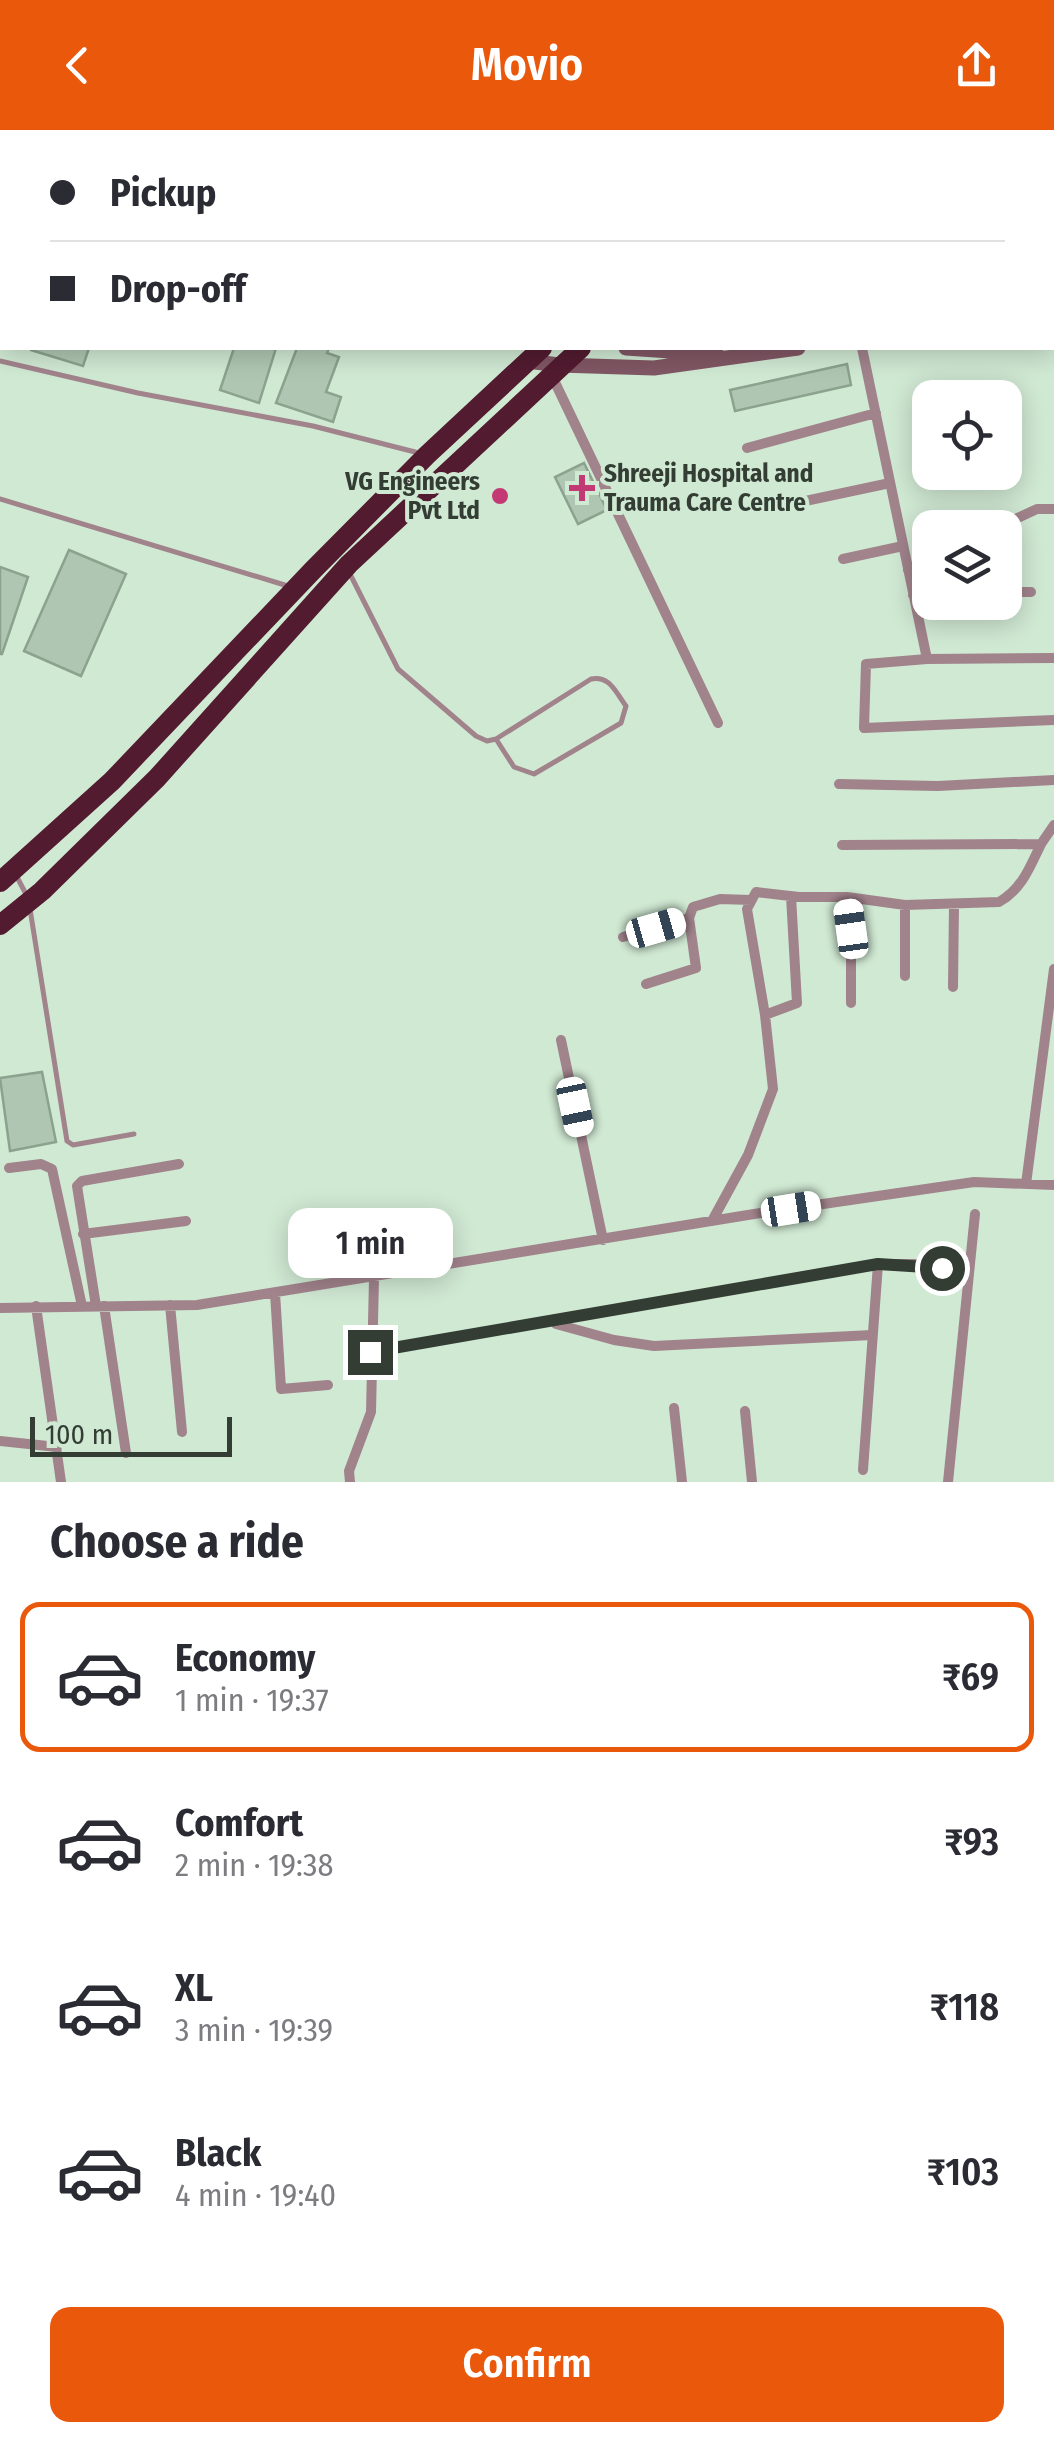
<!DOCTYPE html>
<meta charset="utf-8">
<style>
:root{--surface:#fff;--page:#f7f7f7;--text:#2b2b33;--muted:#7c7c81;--line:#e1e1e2;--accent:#ea580c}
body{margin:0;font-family:"Fira Sans Condensed",sans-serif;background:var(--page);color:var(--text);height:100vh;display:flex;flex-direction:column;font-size:38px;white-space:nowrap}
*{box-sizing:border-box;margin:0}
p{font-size:32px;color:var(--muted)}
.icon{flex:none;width:55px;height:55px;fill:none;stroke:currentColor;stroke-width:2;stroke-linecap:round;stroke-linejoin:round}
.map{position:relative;height:1352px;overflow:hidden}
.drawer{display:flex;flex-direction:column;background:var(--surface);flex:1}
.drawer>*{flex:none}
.banner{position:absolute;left:0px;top:0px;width:1055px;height:220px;box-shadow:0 5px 25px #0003;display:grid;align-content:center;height:220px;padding:0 50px;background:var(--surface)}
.buttons{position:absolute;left:912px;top:250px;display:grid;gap:20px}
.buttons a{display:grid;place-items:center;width:110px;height:110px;border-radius:20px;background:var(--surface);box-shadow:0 5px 25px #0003;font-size:50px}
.scale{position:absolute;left:30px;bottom:25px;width:202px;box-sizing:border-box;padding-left:10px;border:5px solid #333d34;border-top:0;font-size:28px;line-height:35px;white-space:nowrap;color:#333d34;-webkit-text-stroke:8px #d0e9d3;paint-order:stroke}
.end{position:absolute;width:45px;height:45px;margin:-22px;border:12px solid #333d34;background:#fff;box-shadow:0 0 0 5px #fff}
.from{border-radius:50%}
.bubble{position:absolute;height:70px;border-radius:20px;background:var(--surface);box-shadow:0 5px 25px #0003;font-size:32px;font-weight:600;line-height:70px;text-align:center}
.car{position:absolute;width:30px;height:60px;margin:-30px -15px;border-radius:12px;box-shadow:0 0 8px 2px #0007;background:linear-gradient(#fff 24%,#345 0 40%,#fff 0 76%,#345 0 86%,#fff 0)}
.banner b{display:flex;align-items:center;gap:35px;height:95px;font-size:38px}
.banner b+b{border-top:2px solid var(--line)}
.banner i{width:25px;height:25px;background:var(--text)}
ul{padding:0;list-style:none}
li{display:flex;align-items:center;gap:30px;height:150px;margin:0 20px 15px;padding:0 30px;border:5px solid transparent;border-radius:20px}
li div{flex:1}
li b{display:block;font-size:38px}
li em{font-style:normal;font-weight:600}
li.active{border-color:var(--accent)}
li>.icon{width:90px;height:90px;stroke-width:1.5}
h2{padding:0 50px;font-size:45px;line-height:120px}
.cta{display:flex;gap:20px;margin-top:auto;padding:20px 50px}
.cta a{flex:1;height:115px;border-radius:20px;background:var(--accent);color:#fff;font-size:40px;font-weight:600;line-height:115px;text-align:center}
header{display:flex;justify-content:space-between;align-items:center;height:130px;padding:0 50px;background:var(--accent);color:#fff;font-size:45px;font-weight:600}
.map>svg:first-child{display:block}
</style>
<header><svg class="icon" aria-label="back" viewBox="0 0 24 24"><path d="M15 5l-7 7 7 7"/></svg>Movio<svg class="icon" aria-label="share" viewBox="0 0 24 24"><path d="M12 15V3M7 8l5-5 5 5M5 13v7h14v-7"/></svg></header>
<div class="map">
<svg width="1054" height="1352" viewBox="0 0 1054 1352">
<rect width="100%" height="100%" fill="#d0e9d3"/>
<path fill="#afc7b2" stroke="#8ba28e" stroke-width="2.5" d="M31,218H89L83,236L31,220Z
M234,218H276L259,273L220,260Z
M297,218H329L327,223L339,227L326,262L341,267L333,292L276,273Z
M847,234L851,255L735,281L730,260Z
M584,333L607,380L578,394L555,347Z
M69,420L126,444L81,546L24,521Z
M0,437L28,447L2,524H0Z
M42,942L56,1012L10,1021L0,948Z"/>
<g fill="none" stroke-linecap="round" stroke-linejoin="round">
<path stroke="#a1838c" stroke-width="5" d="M0,231L138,263L313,296L419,323
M0,369L288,456
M350,444L398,539L476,606L487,611L496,609L591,549C610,545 616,563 626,576L621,593L534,644L514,637L496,609
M17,747L28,768
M30,779L67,1011L73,1015L134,1004"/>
<path stroke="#a1838c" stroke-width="10" d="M188,0L192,2
M348,0L349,2
M425,0L426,2
M1027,0L1028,2
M1042,0L1043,2
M504,2V0
M647,2V0
M716,2V0
M801,2L806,0
M951,2L960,0
M1052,25L1054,29
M1052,63L1054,67
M862,218L927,529L866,534L864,598L1054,590
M551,244L718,593
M747,318L876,283
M782,376L890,353
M996,398L1037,379H1054
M843,429L903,416
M908,440L930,430
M1005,462H1031
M913,465H930
M927,529L1054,528
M839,654L938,656L1054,650
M842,715L1041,714L1054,695
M847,767L851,799V873
M623,807L689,788
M905,846V775
M646,854L696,838L689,788L693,777L720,769L751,770
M953,857L954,774
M765,885L797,873L791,766
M561,910L603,1110
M9,1038L41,1034L52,1039L82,1176
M1026,1054L1054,839
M712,1091L748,1025L773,959L765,885L747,779L756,762L799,767H847L905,775L999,772C1022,759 1030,737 1041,714
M83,1104L186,1091
M275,1163L281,1259L328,1255
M170,1175L182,1302
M36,1176L61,1352
M96,1176L77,1056L82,1051L179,1034
M104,1176L126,1323
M0,1178L197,1175L754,1084L974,1052L1054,1055
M556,1194L614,1210L654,1216L872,1205
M370,1222L878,1134H914L969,1142
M674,1278L682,1352
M745,1281L752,1352
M0,1311L57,1317
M863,1340L878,1134
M350,1352L349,1341L371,1282L374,1148
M948,1352L975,1084"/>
<path stroke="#805764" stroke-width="15" d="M1052,157L1054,156
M1052,174H1054
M626,218L670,221L716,218
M527,231L559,235L654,238L798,218"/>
<path stroke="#521b30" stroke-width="20" d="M830,2L834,0
M896,2L901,0
M0,752L112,651L313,440L427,325L542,218
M0,795L42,761L157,648L349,434L581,218"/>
</g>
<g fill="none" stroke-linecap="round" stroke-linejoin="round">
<path stroke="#333d34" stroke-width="12" d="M370,1222L878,1134L942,1138"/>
</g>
<g fill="#c33973" stroke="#d0e9d3" stroke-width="4">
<path d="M577 343h10v10h10v10h-10v10h-10v-10h-10v-10h10z"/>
<circle cx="500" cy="366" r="10"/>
</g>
<g text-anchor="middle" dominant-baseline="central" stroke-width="8" stroke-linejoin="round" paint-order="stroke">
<g font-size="25" font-weight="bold" fill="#333d34" stroke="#d0e9d3" text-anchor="start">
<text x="604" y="344">Shreeji Hospital and<tspan x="604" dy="29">Trauma Care Centre</tspan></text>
<text x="480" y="352" text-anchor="end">VG Engineers<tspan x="480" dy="29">Pvt Ltd</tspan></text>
</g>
</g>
</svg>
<div class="buttons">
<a><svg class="icon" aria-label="locate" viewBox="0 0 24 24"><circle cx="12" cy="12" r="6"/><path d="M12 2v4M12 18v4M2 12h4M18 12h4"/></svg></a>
<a><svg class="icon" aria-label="layers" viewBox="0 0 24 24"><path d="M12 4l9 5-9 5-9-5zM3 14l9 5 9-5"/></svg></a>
</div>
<div class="scale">100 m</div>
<i class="end from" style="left:942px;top:1138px"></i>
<i class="end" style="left:370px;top:1222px"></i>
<div class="bubble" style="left:288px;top:1078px;width:165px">1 min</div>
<i class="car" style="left:656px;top:798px;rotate:74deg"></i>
<i class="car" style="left:851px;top:799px;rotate:352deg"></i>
<i class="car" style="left:575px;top:977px;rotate:168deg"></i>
<i class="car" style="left:791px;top:1079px;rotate:81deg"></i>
<div class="banner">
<b><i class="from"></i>Pickup</b>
<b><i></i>Drop-off</b>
</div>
</div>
<section class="drawer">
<h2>Choose a ride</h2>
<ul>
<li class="active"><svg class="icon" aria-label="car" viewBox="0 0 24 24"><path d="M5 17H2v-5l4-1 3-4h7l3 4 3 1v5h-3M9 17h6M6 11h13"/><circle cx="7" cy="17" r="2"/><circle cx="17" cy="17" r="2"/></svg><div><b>Economy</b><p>1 min · 19:37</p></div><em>₹69</em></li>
<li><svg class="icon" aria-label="car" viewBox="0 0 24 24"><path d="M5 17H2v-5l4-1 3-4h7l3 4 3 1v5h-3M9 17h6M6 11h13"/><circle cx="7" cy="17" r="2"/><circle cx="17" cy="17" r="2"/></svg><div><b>Comfort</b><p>2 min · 19:38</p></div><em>₹93</em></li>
<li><svg class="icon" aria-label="car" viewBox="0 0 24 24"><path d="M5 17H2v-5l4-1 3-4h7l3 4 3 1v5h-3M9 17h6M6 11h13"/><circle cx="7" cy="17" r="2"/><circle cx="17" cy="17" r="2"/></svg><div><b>XL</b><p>3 min · 19:39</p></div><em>₹118</em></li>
<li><svg class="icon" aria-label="car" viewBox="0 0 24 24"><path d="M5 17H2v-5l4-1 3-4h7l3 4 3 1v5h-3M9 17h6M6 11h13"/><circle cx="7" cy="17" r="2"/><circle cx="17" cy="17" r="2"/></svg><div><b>Black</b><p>4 min · 19:40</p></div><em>₹103</em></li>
</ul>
<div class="cta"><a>Confirm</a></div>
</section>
